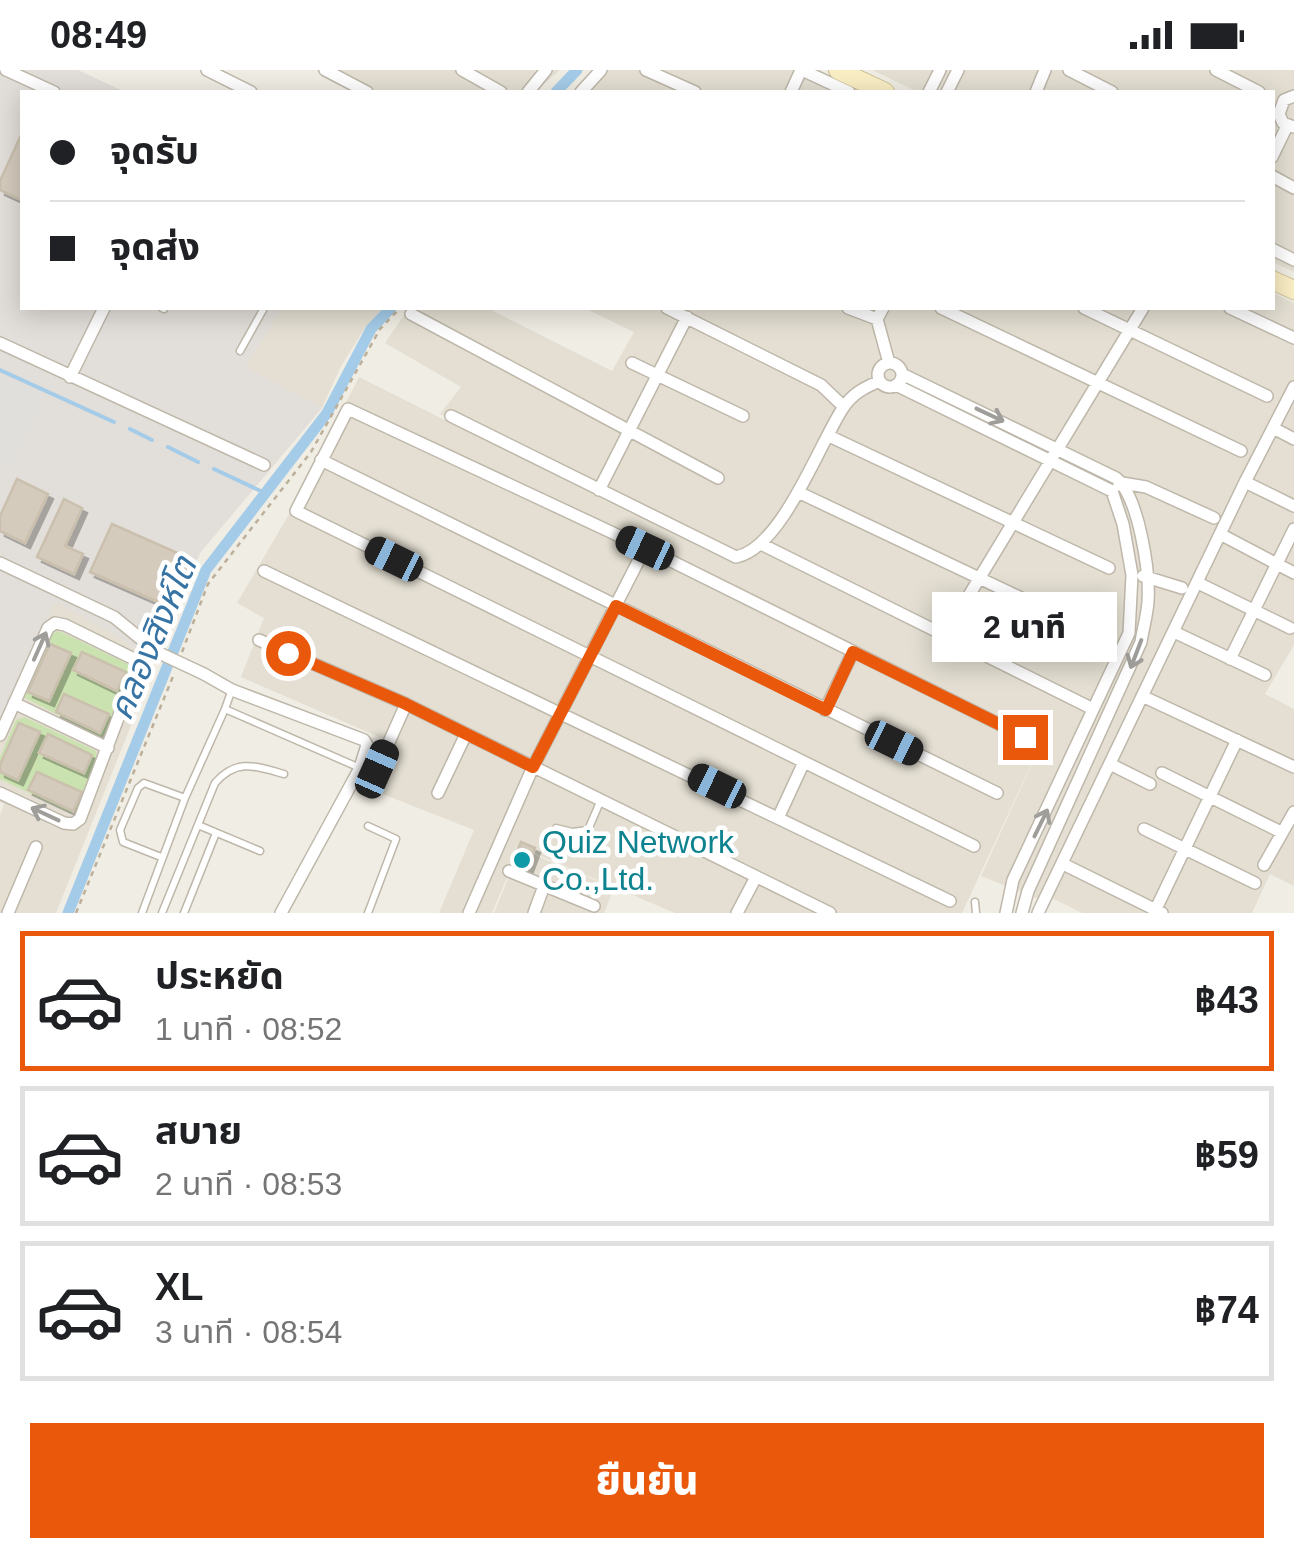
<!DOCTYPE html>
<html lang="th">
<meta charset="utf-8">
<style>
:root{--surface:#fff;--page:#f2f2f2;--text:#202124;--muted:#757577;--line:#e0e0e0;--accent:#ea580c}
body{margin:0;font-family:Arial,"Noto Sans Thai",sans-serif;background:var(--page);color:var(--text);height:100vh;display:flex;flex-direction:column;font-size:38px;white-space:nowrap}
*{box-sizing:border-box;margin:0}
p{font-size:32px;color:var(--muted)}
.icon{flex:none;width:55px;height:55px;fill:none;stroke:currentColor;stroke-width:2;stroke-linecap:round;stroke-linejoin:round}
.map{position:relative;height:843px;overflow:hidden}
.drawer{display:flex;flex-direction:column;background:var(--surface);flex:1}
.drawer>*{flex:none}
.guide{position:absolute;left:20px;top:20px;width:1255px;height:220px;border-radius:0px;box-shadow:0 5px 25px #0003;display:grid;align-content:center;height:220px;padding:0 30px;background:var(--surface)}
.end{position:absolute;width:45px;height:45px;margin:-22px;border:12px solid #ea580c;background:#fff;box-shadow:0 0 0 5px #fff}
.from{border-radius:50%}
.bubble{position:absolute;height:70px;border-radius:0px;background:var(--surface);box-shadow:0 5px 25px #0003;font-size:32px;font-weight:800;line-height:70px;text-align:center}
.car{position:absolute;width:30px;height:60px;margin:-30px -15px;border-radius:12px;box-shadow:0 0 8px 2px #0007;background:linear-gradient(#222 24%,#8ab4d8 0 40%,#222 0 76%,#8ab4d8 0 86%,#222 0)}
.guide b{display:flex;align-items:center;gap:35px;height:95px;font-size:38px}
.guide b+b{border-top:2px solid var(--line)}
.guide i{width:25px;height:25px;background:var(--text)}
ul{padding:18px 0 0;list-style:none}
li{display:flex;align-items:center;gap:30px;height:140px;margin:0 20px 15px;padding:0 10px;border:5px solid var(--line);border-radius:0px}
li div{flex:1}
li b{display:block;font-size:38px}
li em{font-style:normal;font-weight:800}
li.selected{border-color:var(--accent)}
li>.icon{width:90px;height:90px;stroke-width:1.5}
.action{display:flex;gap:20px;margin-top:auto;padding:20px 30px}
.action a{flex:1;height:115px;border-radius:0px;background:var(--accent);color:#fff;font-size:40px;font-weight:800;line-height:115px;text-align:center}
.status{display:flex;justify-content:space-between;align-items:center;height:70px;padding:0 50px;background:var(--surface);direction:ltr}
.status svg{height:28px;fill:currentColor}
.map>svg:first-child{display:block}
</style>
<div class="status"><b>08:49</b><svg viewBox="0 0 49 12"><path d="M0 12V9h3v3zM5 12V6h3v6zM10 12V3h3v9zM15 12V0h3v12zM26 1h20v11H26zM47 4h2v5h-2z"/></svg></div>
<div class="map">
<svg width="1294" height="843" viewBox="0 0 1294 843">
<defs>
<filter id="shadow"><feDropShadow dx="5" dy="5" stdDeviation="0" flood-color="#0004"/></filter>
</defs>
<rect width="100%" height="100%" fill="#f0ede4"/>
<path fill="#e4dfd2" d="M316,0H560L535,22H356Z
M597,0H808L855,22H578Z
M872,0H1294V202L1273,192L1272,22H918Z
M1273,223L1294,233V575L1265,624L1294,639V816L1270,804L1252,843H1082L1050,827L1046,832L981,806L1050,654L962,843H675L520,777L492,843H439L474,760L375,721L393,673L241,607L264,548L237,533L295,434L359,307L638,447L440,344L461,317L385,273L409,238H487L612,301L634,262L584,238H1272Z
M282,238H383L364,259L340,298L322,338L246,297Z
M55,531L112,563L156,593L56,843H0V745L4,734L0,732V653Z
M520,779L614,818L604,843H494Z"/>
<path fill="#e2ded9" d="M0,0H78L125,22H22V238H282L246,297L322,338L200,483L156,593L112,563L55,532L0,653Z"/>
<path fill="#cae2af" d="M59,561L130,595L131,602L108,662L101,667L23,627L50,565Z
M24,647L96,681L97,687L78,738L71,743L0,709V687L16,650Z"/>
<path fill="#e1dfdc" d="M0,305L44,326L10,398L0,393Z"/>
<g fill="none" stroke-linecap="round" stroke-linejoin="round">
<path stroke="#a4cce9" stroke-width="4" d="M0,300L114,352
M130,359L152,370
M168,377L198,392
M214,399L267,424"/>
<path stroke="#a4cce9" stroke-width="11" d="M556,22L577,0
M68,843L206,500L327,343L371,259L391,238"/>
</g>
<path fill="#d4cbbd" stroke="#cbc0ae" stroke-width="2.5" filter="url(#shadow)" d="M22,63V130L0,120V111Z
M17,409L48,424L25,473L0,461V446Z
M64,429L82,438L65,476L83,484L74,504L37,487Z
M112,454L191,489L186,502L179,499L163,534L90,502Z
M50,574L71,583L49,631L28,622Z
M82,582L126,602L117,621L73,600Z
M64,624L109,644L100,663L56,642Z
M19,653L40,662L18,710L0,702V695Z
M48,664L92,685L84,703L39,683Z
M37,702L82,722L73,741L28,720Z
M521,772L535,778L524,807L509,801Z"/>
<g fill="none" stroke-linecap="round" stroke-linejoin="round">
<g stroke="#beb7aa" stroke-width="9">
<path id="lane" d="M162,238L164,239
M240,281L264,238
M231,622L225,639L360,698
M198,755L260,781
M368,756L396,769L368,843
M556,758L572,762L588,760L600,732
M161,787L123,772L120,760L138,718L144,713L185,728
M975,832L976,843
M142,843L185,728L225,639
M162,843L215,713C237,688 255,696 284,704
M184,843L216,763"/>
</g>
<g stroke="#beb7aa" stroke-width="14">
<path id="street" d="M6,0L54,22
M207,0L251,22
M325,0L367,22
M462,0L501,22
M646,0L695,22
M802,0L849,22
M1069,0L1112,22
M1216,0L1259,22
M528,22L546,0
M581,22L601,0
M791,22L801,0
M929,22L940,0
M947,22L958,0
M1036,22L1045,0
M1294,26L1284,30L1279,44L1283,53L1294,57
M1272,87L1287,56
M1272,106L1294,118
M1272,179L1294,190
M667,238L821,315L843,336
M848,238L877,249
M883,238L877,249L889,293
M941,238L1241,381
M1084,238L1267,326
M1230,238L1294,268
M411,244L718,408
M0,273L264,395
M632,293L743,346
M878 305a12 12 0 1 1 24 0a12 12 0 1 1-24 0Z
M902,304L1116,408C1139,427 1150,502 1148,532C1147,545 1143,559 1141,572L1028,821L1022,843
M70,307L104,238
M896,315L1112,421L1123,454L1132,505L1129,563L1013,810L1006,843
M451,346L736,487C782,478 819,374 843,338C852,324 865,317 880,311
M1273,358L1294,369
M829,366L1109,498
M321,390L997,723
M1245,412L1294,436
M1119,415L1122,413L1146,417L1214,448
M599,420L687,247
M798,422L1099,565
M1220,464L1294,503
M761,474L1087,636
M0,493L114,547L157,582
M264,501L950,831
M1143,506L1182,518
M1198,513L1290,558
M1174,562L1265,605
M945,565L1143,238
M259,570L406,634L830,843
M1230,589L1294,459
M204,604L232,620L364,670L367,675L360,698L281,843
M1142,626L1294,697
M14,633L108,678
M825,640L853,582
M0,665L48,558L55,553L65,555L132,588L138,595L80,749L73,754L64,753L0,723
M1110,694L1150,714
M377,699L406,634
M1162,703L1281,762
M438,723L466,664
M779,746L804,692
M1144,759L1255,813
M974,776L296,441L348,339L645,478L1025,667
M1063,794L1162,843
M1264,795L1294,742
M509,801L594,836
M8,843L36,777
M469,843L533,697L645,478
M534,843L544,816
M737,843L756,807
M1038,843L1245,412L1294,317
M1154,843L1237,670"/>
</g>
<g stroke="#cdc096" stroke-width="20">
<path id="secondary" d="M838,0L885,22
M1272,210L1294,220"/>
</g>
<path stroke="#bcb09a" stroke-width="2.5" stroke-dasharray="5 5" stroke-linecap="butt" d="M182,582L208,514L311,382L380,259L400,238
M76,843L174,604"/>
<use href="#lane" stroke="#fff" stroke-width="6"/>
<use href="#street" stroke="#fff" stroke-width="11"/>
<use href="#secondary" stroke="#faeec5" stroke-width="18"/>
<g stroke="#beb7aa" stroke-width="14" stroke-linecap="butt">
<path id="street-bridge" d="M157,582L204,604"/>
</g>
<use href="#street-bridge" stroke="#fff" stroke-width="11"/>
</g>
<defs><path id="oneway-shaft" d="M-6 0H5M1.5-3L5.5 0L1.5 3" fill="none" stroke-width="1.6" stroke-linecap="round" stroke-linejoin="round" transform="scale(2.5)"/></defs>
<g stroke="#a09e9a">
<use href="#oneway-shaft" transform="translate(990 345) rotate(25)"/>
<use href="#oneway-shaft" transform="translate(40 576) rotate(-66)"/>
<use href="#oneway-shaft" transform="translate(1136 584) rotate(111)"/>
<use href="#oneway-shaft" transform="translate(45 744) rotate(-155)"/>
<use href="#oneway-shaft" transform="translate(1041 753) rotate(-64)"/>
</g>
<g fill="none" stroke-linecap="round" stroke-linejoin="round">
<path stroke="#ea580c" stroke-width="12" d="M288,583L406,634L533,697L616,536L826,640L853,582L1025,667"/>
</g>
<circle fill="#0f9aa8" stroke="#fff" stroke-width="4" cx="522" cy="790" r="10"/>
<g text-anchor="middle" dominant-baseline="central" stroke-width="9" stroke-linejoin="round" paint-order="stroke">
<g font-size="32" fill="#0d838f" stroke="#fff" text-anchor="start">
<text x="542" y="772">Quiz Network<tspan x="542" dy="37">Co.,Ltd.</tspan></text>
</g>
<g font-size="35" font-style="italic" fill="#3774a4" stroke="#fff">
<text transform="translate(152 568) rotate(-67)">คลองสิงห์โต</text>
</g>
</g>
</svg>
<i class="end from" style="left:288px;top:583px"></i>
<i class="end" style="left:1025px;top:667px"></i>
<div class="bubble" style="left:932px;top:522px;width:185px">2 นาที</div>
<i class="car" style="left:645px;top:478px;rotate:295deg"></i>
<i class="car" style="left:394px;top:489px;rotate:296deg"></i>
<i class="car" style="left:894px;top:673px;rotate:116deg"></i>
<i class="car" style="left:377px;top:699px;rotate:24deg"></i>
<i class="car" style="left:717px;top:716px;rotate:296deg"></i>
<div class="guide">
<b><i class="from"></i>จุดรับ</b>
<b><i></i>จุดส่ง</b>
</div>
</div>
<section class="drawer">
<ul>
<li class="selected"><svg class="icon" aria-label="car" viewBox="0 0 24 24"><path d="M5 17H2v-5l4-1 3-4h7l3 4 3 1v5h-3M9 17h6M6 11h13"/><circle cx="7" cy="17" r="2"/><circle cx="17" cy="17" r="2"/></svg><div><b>ประหยัด</b><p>1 นาที · 08:52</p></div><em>฿43</em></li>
<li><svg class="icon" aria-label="car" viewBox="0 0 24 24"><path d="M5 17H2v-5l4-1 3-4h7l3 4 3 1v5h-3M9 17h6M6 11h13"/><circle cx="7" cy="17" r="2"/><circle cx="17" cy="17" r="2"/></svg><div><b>สบาย</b><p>2 นาที · 08:53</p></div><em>฿59</em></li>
<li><svg class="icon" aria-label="car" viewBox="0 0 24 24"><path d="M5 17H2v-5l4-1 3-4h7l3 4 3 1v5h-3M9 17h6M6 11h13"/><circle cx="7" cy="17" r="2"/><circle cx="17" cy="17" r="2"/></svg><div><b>XL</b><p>3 นาที · 08:54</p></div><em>฿74</em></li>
</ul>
<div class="action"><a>ยืนยัน</a></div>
</section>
